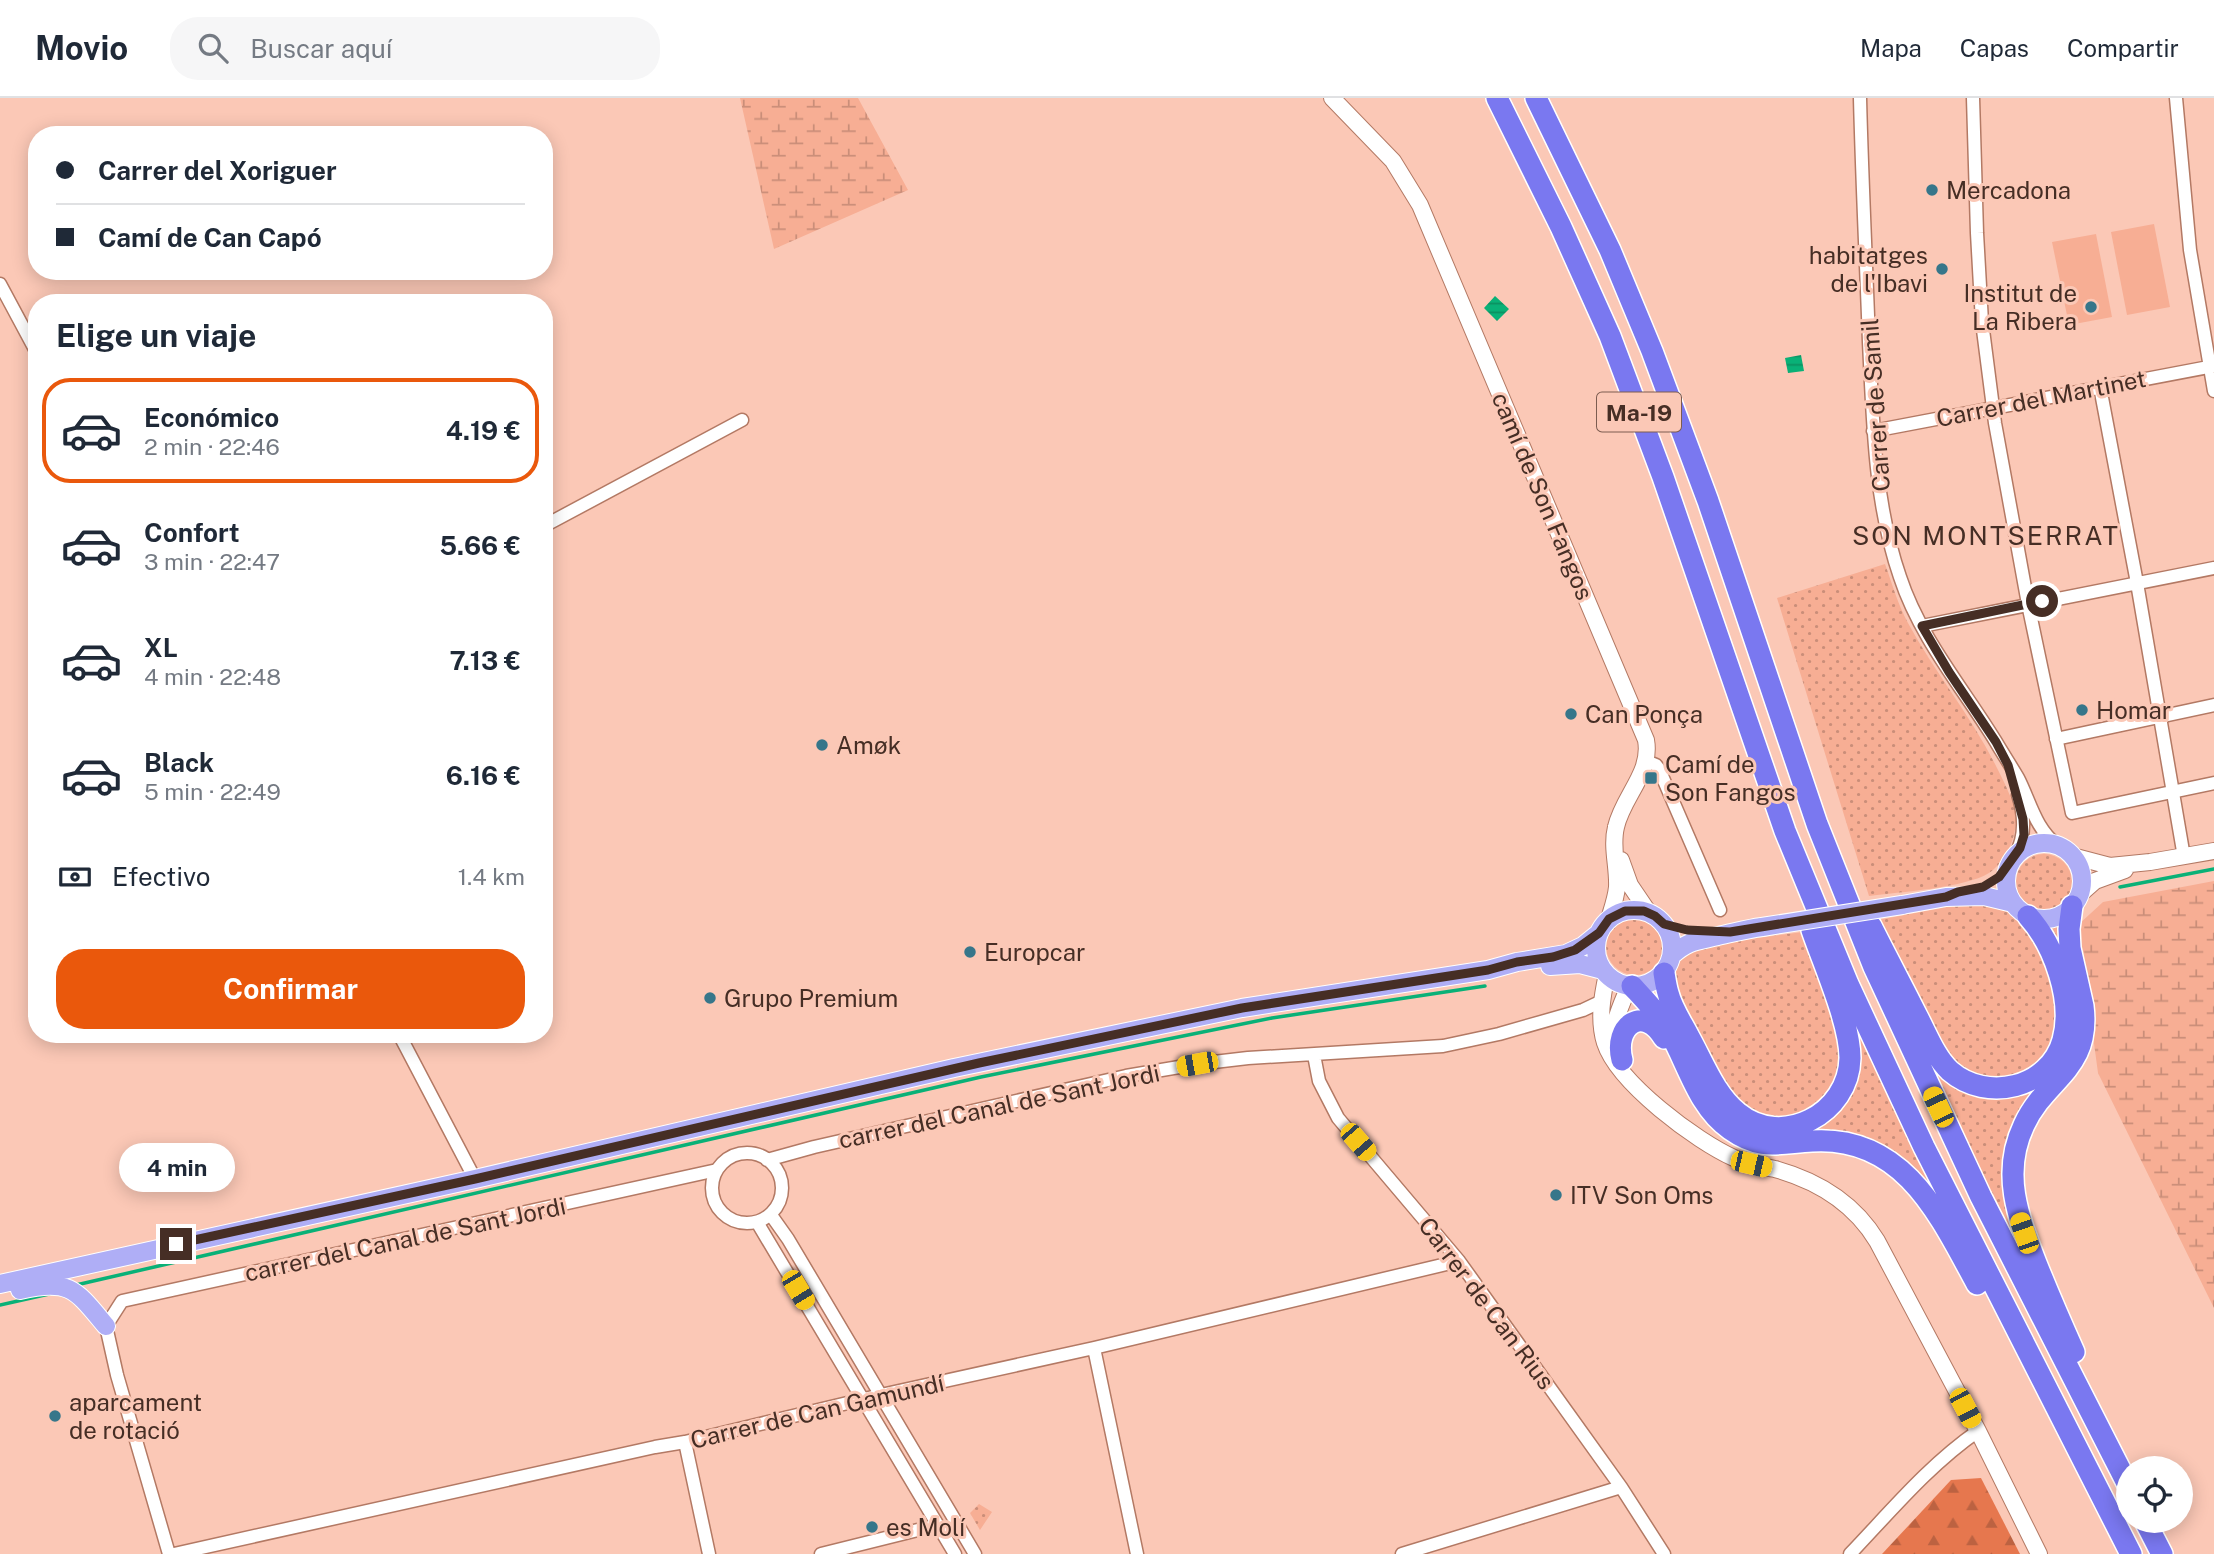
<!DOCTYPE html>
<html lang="es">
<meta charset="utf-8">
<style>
:root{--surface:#fff;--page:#f6f6f7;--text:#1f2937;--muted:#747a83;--line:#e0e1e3;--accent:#ea580c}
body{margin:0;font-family:"Public Sans",sans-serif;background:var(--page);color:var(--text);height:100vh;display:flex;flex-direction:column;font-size:26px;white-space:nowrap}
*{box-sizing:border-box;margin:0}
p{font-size:23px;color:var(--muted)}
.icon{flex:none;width:38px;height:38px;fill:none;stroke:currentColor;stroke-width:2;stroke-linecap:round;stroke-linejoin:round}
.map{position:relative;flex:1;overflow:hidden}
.drawer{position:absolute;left:28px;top:196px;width:525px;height:749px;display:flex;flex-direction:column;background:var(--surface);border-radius:28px;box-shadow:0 4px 18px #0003}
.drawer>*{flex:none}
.top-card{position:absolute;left:28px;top:28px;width:525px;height:154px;border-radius:28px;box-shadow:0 4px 18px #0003;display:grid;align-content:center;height:154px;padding:0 28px;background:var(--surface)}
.fabs{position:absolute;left:2116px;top:1358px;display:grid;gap:14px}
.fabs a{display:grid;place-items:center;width:77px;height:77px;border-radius:50%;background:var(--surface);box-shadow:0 4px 18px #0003;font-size:35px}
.end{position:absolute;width:32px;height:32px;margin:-16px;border:9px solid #462e25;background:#fff;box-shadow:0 0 0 4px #fff}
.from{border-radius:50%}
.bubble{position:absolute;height:49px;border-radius:24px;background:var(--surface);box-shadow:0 4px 18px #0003;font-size:23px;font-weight:700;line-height:49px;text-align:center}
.car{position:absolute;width:21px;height:42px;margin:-21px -10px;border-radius:9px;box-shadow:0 0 5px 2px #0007;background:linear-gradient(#f5c518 24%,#345 0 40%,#f5c518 0 76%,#345 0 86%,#f5c518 0)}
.top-card b{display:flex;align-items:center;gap:24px;height:66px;font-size:26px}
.top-card b+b{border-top:2px solid var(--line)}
.top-card i{width:18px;height:18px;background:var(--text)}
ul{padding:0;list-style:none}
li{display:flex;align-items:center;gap:21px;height:105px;margin:0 14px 10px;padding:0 14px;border:4px solid transparent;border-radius:28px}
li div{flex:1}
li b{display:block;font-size:26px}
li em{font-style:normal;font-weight:700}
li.selected{border-color:var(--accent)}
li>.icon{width:63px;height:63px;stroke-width:1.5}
h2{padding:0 28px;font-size:32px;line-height:84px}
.pay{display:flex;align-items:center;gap:18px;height:77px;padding:0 28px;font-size:26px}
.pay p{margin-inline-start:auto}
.action{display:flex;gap:14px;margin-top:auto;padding:14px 28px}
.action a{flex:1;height:80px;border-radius:28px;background:var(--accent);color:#fff;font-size:28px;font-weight:700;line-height:80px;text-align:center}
header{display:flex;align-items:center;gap:42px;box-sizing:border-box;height:98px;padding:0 35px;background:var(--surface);border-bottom:2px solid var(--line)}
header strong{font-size:33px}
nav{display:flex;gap:38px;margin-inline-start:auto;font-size:24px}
.search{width:490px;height:63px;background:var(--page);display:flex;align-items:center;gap:18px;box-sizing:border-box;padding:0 24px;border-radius:28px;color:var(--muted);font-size:26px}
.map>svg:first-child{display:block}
</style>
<header>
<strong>Movio</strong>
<div class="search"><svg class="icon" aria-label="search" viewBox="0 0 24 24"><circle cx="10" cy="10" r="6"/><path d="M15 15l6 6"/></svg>Buscar aquí</div>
<nav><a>Mapa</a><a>Capas</a><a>Compartir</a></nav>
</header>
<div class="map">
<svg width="2214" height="1456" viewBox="0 0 2214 1456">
<defs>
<pattern id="grass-dots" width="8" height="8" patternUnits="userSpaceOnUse" patternTransform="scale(1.75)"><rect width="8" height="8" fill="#f7ae94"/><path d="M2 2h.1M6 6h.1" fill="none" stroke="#ca8e79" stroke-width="1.8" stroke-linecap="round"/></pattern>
<pattern id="forest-firs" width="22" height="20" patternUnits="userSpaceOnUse" patternTransform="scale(1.75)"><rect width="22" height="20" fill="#e6774e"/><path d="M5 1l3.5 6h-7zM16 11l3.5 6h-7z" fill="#bc6241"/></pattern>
<pattern id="wetland-marsh" width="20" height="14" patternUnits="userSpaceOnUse" patternTransform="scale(1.75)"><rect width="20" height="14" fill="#f7ae94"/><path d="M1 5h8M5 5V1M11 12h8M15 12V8" fill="none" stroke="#ca8e79"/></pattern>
<pattern id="water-rules" width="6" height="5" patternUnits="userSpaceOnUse" patternTransform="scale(1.75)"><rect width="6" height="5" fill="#09b177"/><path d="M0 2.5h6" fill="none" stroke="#0b9061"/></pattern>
</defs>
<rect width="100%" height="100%" fill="#fbc8b6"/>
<path fill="url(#grass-dots)" d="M1885,466C1892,485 1898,507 1908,525C1935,575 1972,619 1997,670C2004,684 2012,699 2015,714C2019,735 2007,763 1989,775C1965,790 1899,794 1869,798L1777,500Z
M2016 784a28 28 0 1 1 56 0a28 28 0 1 1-56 0Z
M1963,806H1984L2008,814L2021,824L2045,860L2058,913L2051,950L2033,971L2009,981L1980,980L1952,964L1878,822Z
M1606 848a29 29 0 1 1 58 0a29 29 0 1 1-58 0Z
M2061,824L2063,825C2058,861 2082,895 2076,931C2072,962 2049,979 2031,1002C1979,1065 2017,1134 2044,1198L2042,1199L1954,1019L1914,931L1917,930C1926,950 1935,969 1953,983C1998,1017 2065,986 2072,931C2074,913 2068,895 2064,878C2061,861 2057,841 2045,828Z
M1803,834L1835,929L1841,965L1831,994L1812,1012L1780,1021L1758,1017L1738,1005L1720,978L1678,896L1673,873L1679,860L1698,848Z
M1660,894L1722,1009C1762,1054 1840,1040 1854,978C1860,949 1848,921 1839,894L1942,1108L1940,1109C1909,1060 1865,1033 1807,1037C1776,1038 1764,1045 1735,1026C1713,1012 1703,984 1691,961C1679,939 1667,917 1651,898Z
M979,1406L992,1414L980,1432L970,1415Z"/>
<path fill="url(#forest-firs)" d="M1981,1380L2020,1456H1882L1951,1382Z"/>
<path fill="url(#wetland-marsh)" d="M740,0H858L908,92L774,151Z
M2214,783V1210L2098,975L2078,827L2103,804Z"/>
<path fill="#f7ae94" d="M2154,126L2170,209L2127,217L2111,134Z
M2096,136L2112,219L2069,227L2052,144Z"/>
<path fill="url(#water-rules)" d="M1495,198L1509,211L1497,223L1484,210Z
M1801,257L1804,273L1788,275L1785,260Z"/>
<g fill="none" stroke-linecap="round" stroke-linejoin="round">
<path stroke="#09b177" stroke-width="3.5" d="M2120,789L2214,771
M76,1187L981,979L1272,920L1485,888
M0,1207L49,1196"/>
<g stroke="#b37964" stroke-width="15">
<path id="street" d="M1860,0C1862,81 1866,162 1869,244C1873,323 1874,404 1900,479C1920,540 1963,590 1996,644C2003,656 2011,668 2018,680C2030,703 2035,731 2058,748
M1973,0L1977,135L1982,224L1995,325L2028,506L2072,715L2214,685
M2176,0L2190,152L2214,293
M0,186L37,255
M2100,289L2137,485L2184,759
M1873,333L2214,268
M544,428L742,322
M1922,528L2214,470
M2056,641L2214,607
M1646,663L1656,667L1659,671L1720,812
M2015,758C2026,738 2025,718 2018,697
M399,936L475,1081
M1314,957L1319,983L1338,1020L1459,1163L1621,1389L1664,1456
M712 1090a35 35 0 1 1 70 0a35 35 0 1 1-70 0Z
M767,1062L814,1049L1126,978L1197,966L1248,960L1443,948L1499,936L1583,912L1602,903
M771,1117L788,1141L975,1456
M757,1124L955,1456
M1094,1250L1137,1456
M685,1344L709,1456
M169,1456L117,1277L106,1228L122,1203L717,1072
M174,1456L655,1349L685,1344L881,1297L1094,1250L1459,1163
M821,1456L938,1427
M1402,1456L1621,1389
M1850,1456C1891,1413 1929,1367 1978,1333"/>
</g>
<g stroke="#b37964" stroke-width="18">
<path id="secondary" d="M1332,0L1393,63L1420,107L1646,642C1652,675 1623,698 1616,729C1611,749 1618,769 1617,789C1616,800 1612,811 1609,821
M2072,758L2110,768L2150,764L2214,753
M1621,762L1630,787L1649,815
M2078,798L2095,783L2125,772
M1607,876C1602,899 1598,922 1605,945C1618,985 1696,1043 1734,1060C1747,1066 1761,1068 1775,1071C1818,1083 1854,1105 1877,1143L1978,1333L2039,1456
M1616,951C1609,930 1621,908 1629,888"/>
</g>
<g stroke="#fff" stroke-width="20">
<path id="primary" d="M2006 783a38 38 0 1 1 76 0a38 38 0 1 1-76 0Z
M1902,807L1946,799L1984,798L2013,805
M1596 850a38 38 0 1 1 76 0a38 38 0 1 1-76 0Z
M1672,857C1689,842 1697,843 1718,838C1733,835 1746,831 1762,829
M1550,868L1580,866L1603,872
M0,1186L475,1081L954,970L1242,910L1488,872L1517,864L1566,856L1583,848L1599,835
M20,1192C70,1180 76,1192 106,1228"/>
</g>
<g stroke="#fff" stroke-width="24">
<path id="highway" d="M1497,0L1561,129L1610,238L1663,379L1785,733L1848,886L1924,1049L2131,1456
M1536,0L1610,152L1652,253L1708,403L1817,726L1874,869L1981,1099L2128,1387
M2072,808L2069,831L2070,850L2083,908C2091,972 2046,979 2024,1027C2001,1075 2018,1119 2036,1165C2048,1195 2061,1225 2074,1254
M1871,828C1886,858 1902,888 1917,918C1927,937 1935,959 1950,973C1987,1005 2050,990 2063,942C2074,902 2054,847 2028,818
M1664,875C1665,881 1666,889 1668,895C1672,911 1682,925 1689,939C1703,964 1715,997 1738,1015C1782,1051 1849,1016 1850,960C1850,925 1824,867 1812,832
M1632,888C1645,902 1659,916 1669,933C1688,966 1698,1009 1730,1031C1761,1053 1778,1045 1812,1043C1904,1037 1940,1118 1977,1186
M1622,962C1613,927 1644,906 1664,940
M2145,1423L2162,1456"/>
</g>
<use href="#street" stroke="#fff" stroke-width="12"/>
<use href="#secondary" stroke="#fff" stroke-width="16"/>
<use href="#primary" stroke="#afaef6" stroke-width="18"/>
<use href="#highway" stroke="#7a78f0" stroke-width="21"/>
<g stroke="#fff" stroke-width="20" stroke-linecap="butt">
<path id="primary-bridge" d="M1762,829L1902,807"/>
</g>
<use href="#primary-bridge" stroke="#afaef6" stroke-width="18"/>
</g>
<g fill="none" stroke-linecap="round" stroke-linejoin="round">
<path stroke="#462e25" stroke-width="9" d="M176,1146L475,1081L979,965L1242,910L1488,872L1517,864L1553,859L1575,852L1599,835L1609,821L1625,813H1644L1655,818L1664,826L1687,832L1730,834L1946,799L1958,794L1983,789L1999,779L2020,750L2024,737L2023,721L2008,667L1996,644L1949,574L1922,528L2042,503"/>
</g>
<g fill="#36768a" stroke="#fbc8b6" stroke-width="2.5">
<circle cx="1932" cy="92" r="7"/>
<circle cx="1942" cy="171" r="7"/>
<circle cx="2091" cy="209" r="7"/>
<circle cx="2082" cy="612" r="7"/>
<circle cx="1571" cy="616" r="7"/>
<circle cx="822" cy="647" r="7"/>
<rect x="1644" y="673" width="14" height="14" rx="3.5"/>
<circle cx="970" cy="854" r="7"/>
<circle cx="710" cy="900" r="7"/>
<circle cx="1556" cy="1097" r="7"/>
<circle cx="55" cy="1318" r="7"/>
<circle cx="872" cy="1429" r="7"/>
</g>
<g text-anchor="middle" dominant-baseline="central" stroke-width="6" stroke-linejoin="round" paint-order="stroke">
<rect fill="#fbc8b6" stroke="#7c5c50" stroke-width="2" x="1597" y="294.5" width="84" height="39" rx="5"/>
<g font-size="23" font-weight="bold" fill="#462e25">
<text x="1639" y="314">Ma-19</text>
</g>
<g font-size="24" fill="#462e25" stroke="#fbc8b6" text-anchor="start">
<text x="1946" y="92">Mercadona</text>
<text x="1928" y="157" text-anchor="end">habitatges<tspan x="1928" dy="28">de l'Ibavi</tspan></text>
<text x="2077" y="195" text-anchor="end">Institut de<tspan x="2077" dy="28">La Ribera</tspan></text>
<text x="2096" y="612">Homar</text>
<text x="1585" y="616">Can Ponça</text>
<text x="836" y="647">Amøk</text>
<text x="1665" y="666">Camí de<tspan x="1665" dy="28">Son Fangos</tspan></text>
<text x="984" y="854">Europcar</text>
<text x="724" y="900">Grupo Premium</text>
<text x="1570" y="1097">ITV Son Oms</text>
<text x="69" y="1304">aparcament<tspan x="69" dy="28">de rotació</tspan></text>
<text x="886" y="1429">es Molí</text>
</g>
<g font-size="24" fill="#462e25" stroke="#fbc8b6">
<text transform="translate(2041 300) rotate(-11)">Carrer del Martinet</text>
<text transform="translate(1875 307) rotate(-94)">Carrer de Samil</text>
<text transform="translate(1543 398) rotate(67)">camí de Son Fangos</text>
<text transform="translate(999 1008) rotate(-12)">carrer del Canal de Sant Jordi</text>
<text transform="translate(405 1141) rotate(-12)">carrer del Canal de Sant Jordi</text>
<text transform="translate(1487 1205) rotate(53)">Carrer de Can Rius</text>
<text transform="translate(817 1313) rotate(-13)">Carrer de Can Gamundí</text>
</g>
<g font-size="26" letter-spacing="2" fill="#462e25" stroke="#fbc8b6">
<text x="1986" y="437">SON MONTSERRAT</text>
</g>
</g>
</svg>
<div class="fabs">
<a><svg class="icon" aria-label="locate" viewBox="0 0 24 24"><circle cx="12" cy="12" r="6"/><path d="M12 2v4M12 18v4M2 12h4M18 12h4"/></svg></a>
</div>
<i class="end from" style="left:2042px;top:503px"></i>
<i class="end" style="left:176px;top:1146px"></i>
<div class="bubble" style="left:119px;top:1045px;width:116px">4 min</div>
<i class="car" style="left:1197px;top:966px;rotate:260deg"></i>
<i class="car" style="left:1938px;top:1009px;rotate:335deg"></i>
<i class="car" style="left:1358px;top:1044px;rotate:139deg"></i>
<i class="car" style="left:1751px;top:1066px;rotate:103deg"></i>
<i class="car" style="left:2024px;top:1135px;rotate:341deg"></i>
<i class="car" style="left:798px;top:1192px;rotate:149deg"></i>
<i class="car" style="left:1965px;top:1310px;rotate:152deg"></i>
<div class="top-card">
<b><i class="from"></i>Carrer del Xoriguer</b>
<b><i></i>Camí de Can Capó</b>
</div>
<section class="drawer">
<h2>Elige un viaje</h2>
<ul>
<li class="selected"><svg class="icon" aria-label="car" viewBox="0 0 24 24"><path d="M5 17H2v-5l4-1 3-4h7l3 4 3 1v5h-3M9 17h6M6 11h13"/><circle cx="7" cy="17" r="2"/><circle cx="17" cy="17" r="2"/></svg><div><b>Económico</b><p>2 min · 22:46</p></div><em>4.19 €</em></li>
<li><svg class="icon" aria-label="car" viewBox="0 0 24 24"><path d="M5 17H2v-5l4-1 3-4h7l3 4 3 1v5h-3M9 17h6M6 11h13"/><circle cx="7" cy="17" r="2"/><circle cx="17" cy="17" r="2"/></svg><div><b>Confort</b><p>3 min · 22:47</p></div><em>5.66 €</em></li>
<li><svg class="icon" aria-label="car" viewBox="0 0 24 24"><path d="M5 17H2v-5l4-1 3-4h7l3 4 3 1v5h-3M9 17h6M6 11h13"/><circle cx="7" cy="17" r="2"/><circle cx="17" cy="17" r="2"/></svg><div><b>XL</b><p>4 min · 22:48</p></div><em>7.13 €</em></li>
<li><svg class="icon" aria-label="car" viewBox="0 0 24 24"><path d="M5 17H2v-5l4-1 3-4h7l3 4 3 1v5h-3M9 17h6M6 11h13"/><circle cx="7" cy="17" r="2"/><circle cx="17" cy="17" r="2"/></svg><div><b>Black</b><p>5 min · 22:49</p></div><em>6.16 €</em></li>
</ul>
<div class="pay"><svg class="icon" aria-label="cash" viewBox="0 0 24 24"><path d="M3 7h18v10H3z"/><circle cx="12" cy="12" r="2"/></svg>Efectivo<p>1.4 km</p></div>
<div class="action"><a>Confirmar</a></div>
</section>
</div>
